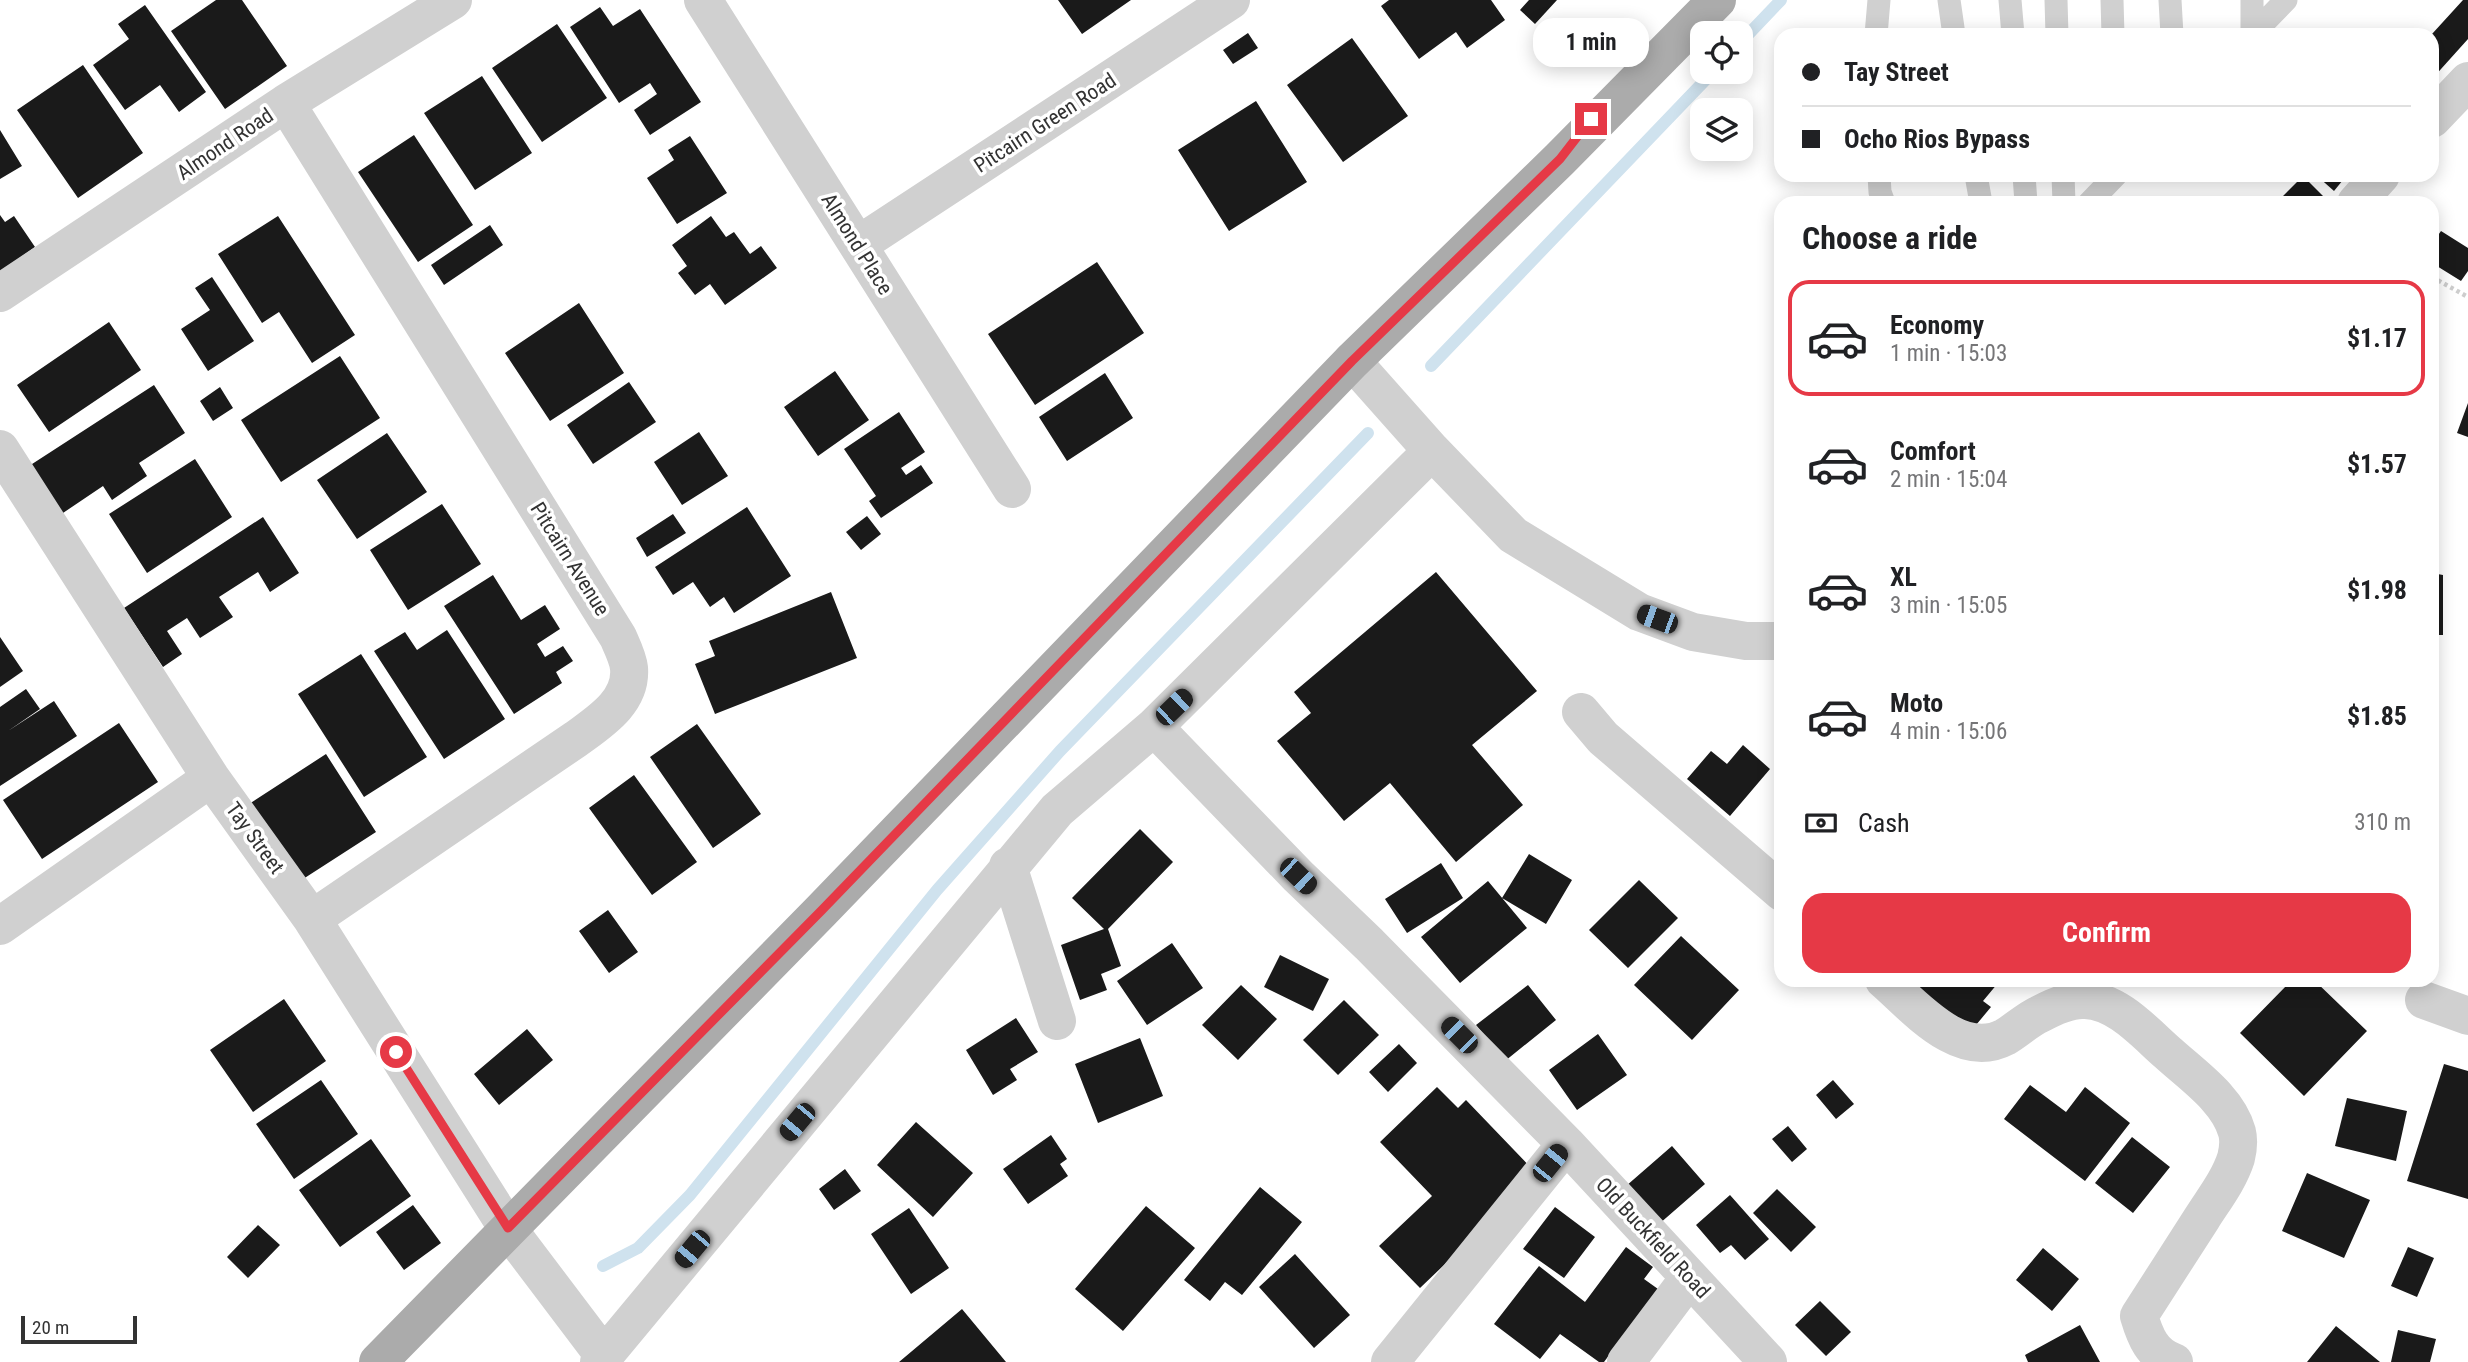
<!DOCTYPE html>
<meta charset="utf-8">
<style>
:root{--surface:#fff;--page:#f6f6f6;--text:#202124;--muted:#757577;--line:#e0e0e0;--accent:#e63946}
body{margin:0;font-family:"Roboto Condensed",sans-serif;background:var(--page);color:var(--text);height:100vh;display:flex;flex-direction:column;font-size:26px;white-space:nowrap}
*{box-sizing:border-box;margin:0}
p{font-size:23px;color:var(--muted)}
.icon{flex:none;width:38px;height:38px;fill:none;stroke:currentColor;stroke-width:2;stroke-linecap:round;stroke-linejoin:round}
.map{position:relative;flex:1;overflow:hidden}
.panel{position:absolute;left:1774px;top:196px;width:665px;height:791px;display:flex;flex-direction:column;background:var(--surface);border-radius:21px;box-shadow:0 4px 18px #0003}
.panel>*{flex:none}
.top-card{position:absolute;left:1774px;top:28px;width:665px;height:154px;border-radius:21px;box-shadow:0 4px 18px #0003;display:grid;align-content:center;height:154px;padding:0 28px;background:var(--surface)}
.tools{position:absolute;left:1690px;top:21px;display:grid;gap:14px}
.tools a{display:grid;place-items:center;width:63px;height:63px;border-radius:14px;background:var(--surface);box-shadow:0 4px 18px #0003;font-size:35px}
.scale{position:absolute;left:21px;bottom:18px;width:116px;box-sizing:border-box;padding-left:7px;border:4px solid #333;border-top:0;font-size:19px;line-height:24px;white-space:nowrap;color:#333;-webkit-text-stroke:5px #fff;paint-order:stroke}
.end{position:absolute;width:32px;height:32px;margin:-16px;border:9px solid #e63946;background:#fff;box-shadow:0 0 0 4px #fff}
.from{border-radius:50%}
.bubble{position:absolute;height:49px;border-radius:21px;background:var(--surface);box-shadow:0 4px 18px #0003;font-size:23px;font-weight:700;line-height:49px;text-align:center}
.car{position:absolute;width:21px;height:42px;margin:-21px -10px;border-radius:9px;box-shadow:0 0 5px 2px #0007;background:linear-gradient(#222 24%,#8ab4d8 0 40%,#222 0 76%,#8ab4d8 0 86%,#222 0)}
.top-card b{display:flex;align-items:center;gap:24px;height:66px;font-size:26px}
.top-card b+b{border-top:2px solid var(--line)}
.top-card i{width:18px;height:18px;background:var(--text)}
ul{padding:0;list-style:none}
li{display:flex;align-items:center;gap:21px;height:116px;margin:0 14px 10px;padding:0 14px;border:4px solid transparent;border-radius:21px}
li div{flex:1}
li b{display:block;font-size:26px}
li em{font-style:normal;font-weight:700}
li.on{border-color:var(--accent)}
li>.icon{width:63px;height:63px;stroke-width:1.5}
h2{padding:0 28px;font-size:32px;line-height:84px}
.pay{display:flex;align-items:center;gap:18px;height:77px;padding:0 28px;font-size:26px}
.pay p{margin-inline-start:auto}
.button{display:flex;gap:14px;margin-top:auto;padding:14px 28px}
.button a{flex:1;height:80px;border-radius:21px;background:var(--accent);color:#fff;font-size:28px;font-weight:700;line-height:80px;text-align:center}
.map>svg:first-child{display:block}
</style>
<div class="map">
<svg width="2468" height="1362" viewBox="0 0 2468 1362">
<rect width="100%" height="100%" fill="#fff"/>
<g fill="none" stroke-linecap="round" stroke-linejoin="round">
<path stroke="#cfe2ee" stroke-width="12" d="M1741,42L1781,0
M1431,366L1713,72
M603,1266L638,1248L690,1195L937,890L1060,751L1368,433"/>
</g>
<path fill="#1a1a1a" d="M216,0H242L287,66L225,109L171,31Z
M1058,0H1131L1082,34Z
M1389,0H1491L1505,20L1467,48L1456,32L1419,59L1381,6Z
M1529,0H1557L1535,24L1520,10Z
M2463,0H2468V39L2432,79V34Z
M145,5L206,92L179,112L160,85L125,110L93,65L129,39L118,24Z
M600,7L613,26L640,9L701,102L650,135L634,110L657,94L650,83L619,103L570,27Z
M557,24L607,98L542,142L492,68Z
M1248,33L1258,48L1233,64L1223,50Z
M1352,38L1408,116L1343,162L1287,85Z
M83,65L143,153L78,198L17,110Z
M482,76L532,153L475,190L424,113Z
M1256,101L1307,182L1229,231L1178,150Z
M0,130L22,166L0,179Z
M414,135L473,225L418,262L358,172Z
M690,136L727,193L677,224L647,178L674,160L668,150Z
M2316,175H2347L2334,191Z
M2303,176L2324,197L2318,203H2276Z
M0,215L5,222L14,216L35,247L0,272Z
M278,216L355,335L312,363L279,312L262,323L218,254Z
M711,216L726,237L734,232L750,254L761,246L777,268L725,305L710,284L695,295L678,273L687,266L672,245Z
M490,225L503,245L444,285L431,265Z
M2441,231L2468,248V271L2461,281L2432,263V244Z
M1097,262L1144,333L1035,405L988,334Z
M212,277L254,341L208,371L181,329L210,310L195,288Z
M579,303L624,373L550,421L505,353Z
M109,322L141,370L49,432L17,385Z
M340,356L380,418L281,482L241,420Z
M835,371L869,420L818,456L784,407Z
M1105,373L1133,418L1067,461L1039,417Z
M629,382L656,422L593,464L567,425Z
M154,385L185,433L139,463L147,476L112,500L103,486L60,515L29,466Z
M220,387L233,408L213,421L200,401Z
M2468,403V437L2457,433Z
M899,412L925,452L901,468L906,475L921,465L933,483L881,518L869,501L876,496L844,449Z
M699,432L728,476L682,505L654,462Z
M387,433L427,492L357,539L317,480Z
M195,459L232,517L147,573L109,514Z
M442,504L481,564L408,610L370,550Z
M747,507L791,576L734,613L724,597L710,607L693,582L673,595L655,567Z
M673,514L686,533L647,557L636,538Z
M867,516L881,534L861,550L846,532Z
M263,517L299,573L270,592L258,572L219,597L233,617L200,638L187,618L167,631L182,654L163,667L124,608Z
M1436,572L1537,691L1472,745L1523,805L1456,862L1390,783L1344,821L1277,741L1311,713L1294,692Z
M2432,573L2443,575V635H2432Z
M493,575L521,620L545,605L560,629L537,644L545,657L563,646L573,661L556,672L562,683L514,714L444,606Z
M831,592L857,658L715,714L695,664L715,656L709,641Z
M447,630L505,719L444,759L374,651L405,632L417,650Z
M0,637L23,671L0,687Z
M361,654L427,757L364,797L298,694Z
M26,689L40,709L8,731L54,701L77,736L0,786V707Z
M119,723L158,782L42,859L3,800Z
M697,724L761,814L713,848L650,757Z
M1743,745L1770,769L1730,816L1687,779L1711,751L1727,764Z
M326,754L376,832L300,881L249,804Z
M634,775L697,862L652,895L589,808Z
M1140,829L1173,862L1108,929L1121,966L1101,974L1107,990L1080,1000L1061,945L1104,929L1072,898Z
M1529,854L1572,880L1546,924L1502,898Z
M1441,863L1463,898L1407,933L1385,899Z
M1639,880L1678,918L1628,968L1589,930Z
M1488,881L1527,928L1460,983L1421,937Z
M608,910L638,952L609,973L579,931Z
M1681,936L1739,990L1692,1040L1634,985Z
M1172,943L1203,988L1147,1025L1117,981Z
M1280,955L1329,979L1313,1011L1264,987Z
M1915,980H1994L1998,983L1983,1001L1991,1007L1971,1031L1913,983Z
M2292,980H2314L2367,1031L2304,1096L2240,1033Z
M1241,985L1277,1019L1238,1060L1202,1025Z
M1528,985L1556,1020L1505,1061L1476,1025Z
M284,999L326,1061L253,1112L210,1050Z
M1344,1000L1379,1035L1338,1075L1303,1040Z
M1016,1018L1038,1052L1010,1069L1017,1080L993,1095L966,1050Z
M527,1029L553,1060L499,1105L474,1074Z
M1598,1034L1627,1075L1577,1110L1549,1070Z
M1140,1038L1163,1096L1098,1123L1075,1064Z
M1399,1044L1417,1063L1388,1092L1369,1072Z
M2444,1064L2468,1071V1199L2407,1181Z
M321,1080L358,1134L294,1179L256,1124Z
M1833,1080L1854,1104L1836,1119L1816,1095Z
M2030,1085L2066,1112L2085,1087L2130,1123L2085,1181L2004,1119Z
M1437,1087L1458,1108L1466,1100L1538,1175L1420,1288L1379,1246L1432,1196L1380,1142Z
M2347,1098L2407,1111L2396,1161L2335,1146Z
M916,1122L973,1173L933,1217L877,1165Z
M1788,1126L1807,1149L1792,1162L1772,1139Z
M1051,1135L1067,1159L1060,1164L1068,1176L1028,1204L1003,1169Z
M2132,1137L2170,1167L2133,1213L2095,1183Z
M371,1139L411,1196L340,1247L299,1190Z
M1672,1146L1705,1184L1651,1231L1618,1193Z
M845,1169L861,1191L834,1210L819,1189Z
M2307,1173L2370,1200L2344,1258L2282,1231Z
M1260,1187L1302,1222L1242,1295L1225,1282L1210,1301L1184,1280Z
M1777,1189L1816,1227L1791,1252L1753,1213Z
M1730,1195L1769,1239L1745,1260L1731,1245L1720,1253L1696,1225Z
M413,1205L441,1243L404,1270L376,1232Z
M1146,1206L1195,1248L1123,1331L1075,1289Z
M1555,1207L1595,1237L1564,1278L1523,1249Z
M909,1208L949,1268L911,1294L871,1234Z
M258,1225L280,1245L248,1278L227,1257Z
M1626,1247L1653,1267L1644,1279L1658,1289L1604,1362H1599L1560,1334L1540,1359L1494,1324L1539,1266L1585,1302Z
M2408,1247L2434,1258L2417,1297L2391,1286Z
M2043,1248L2079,1279L2052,1311L2016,1280Z
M1295,1254L1350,1315L1314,1348L1259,1287Z
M1820,1301L1851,1332L1826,1356L1795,1325Z
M962,1309L1006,1362H899Z
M2080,1325L2100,1362H2028L2025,1355Z
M2336,1326L2380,1362H2307Z
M2398,1330L2436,1339L2430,1362H2391Z"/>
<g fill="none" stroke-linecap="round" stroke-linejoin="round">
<path stroke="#cdcdcd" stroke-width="4.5" stroke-dasharray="3.5 3.5" stroke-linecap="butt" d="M2432,277L2468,297"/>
<path stroke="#d0d0d0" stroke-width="23" d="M1949,0L1954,35
M2010,0L2013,35
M2056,0L2057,35
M2112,0L2113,35
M2170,0L2172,35
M2252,0V35
M1876,35L1879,0
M2252,35L2286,0
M1879,175L1880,192L1884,203
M1976,175L1981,203
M2024,175L2026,203
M2063,175L2064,203
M2089,203L2116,175"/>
<path stroke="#d0d0d0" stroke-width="38" d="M703,0L1012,489
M286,103L618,637C622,646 628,658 629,668C632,702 599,722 576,739L312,919
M2432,119L2468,81
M2356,203L2381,175
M858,245L1231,0
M0,293L286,103L453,0
M1352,361L1432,451L1513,535L1639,612L1693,632L1746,641H1782
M0,449L211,778L312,919L508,1229L604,1356
M1581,712L1603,738L1782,892
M1154,727L1298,876L1369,944L1566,1144L1768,1362
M1008,866L1057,1021
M0,926L211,778
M1884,980C1915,1007 1960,1061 2005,1037C2017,1030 2027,1020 2040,1014C2053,1007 2070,999 2085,1000C2118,1001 2145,1033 2168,1053C2192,1075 2228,1099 2237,1132C2239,1140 2238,1150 2236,1158C2229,1180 2214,1199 2202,1218C2181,1251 2160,1283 2139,1316C2145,1336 2152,1355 2174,1362
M2424,1000L2468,1016
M599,1362L1057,810L1154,727L1432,451
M1390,1362L1566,1144
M1626,1362L1689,1278"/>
<path stroke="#ababab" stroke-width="38" d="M378,1362L821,911L1352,361L1560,159L1717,0"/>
</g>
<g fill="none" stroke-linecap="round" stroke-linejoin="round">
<path stroke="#e63946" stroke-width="9" d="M396,1052L508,1228L821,911L1352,361L1560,159L1591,119"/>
</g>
<g text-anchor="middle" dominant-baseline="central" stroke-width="7" stroke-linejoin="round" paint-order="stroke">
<g font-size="21" fill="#333" stroke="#fff">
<text transform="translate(1045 123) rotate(-33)">Pitcairn Green Road</text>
<text transform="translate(225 144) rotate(-34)">Almond Road</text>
<text transform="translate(857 244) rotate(58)">Almond Place</text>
<text transform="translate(570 559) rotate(58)">Pitcairn Avenue</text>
<text transform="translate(255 838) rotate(54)">Tay Street</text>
<text transform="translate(1653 1238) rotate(47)">Old Buckfield Road</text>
</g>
</g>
</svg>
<div class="tools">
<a><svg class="icon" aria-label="locate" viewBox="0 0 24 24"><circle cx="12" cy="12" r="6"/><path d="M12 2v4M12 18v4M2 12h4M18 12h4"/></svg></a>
<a><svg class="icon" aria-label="layers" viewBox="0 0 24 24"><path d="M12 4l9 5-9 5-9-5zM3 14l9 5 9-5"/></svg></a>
</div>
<div class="scale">20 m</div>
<i class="end from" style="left:396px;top:1052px"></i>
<i class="end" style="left:1591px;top:119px"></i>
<div class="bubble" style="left:1533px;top:18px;width:116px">1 min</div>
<i class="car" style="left:1657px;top:619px;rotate:290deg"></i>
<i class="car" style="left:1174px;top:707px;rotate:46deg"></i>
<i class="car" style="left:1298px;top:876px;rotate:134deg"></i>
<i class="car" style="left:1459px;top:1035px;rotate:315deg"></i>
<i class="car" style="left:797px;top:1122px;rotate:220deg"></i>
<i class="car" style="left:1550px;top:1163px;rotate:39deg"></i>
<i class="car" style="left:692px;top:1249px;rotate:220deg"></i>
<div class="top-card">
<b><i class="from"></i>Tay Street</b>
<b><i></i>Ocho Rios Bypass</b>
</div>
<section class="panel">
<h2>Choose a ride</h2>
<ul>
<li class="on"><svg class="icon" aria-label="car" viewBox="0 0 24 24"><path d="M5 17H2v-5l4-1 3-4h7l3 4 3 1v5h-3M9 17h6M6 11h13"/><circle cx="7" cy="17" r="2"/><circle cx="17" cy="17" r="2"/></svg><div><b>Economy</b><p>1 min · 15:03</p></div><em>$1.17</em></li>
<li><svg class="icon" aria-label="car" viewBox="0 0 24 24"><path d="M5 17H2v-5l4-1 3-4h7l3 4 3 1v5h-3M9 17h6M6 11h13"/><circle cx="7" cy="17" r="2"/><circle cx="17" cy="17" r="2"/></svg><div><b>Comfort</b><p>2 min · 15:04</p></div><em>$1.57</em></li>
<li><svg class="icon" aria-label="car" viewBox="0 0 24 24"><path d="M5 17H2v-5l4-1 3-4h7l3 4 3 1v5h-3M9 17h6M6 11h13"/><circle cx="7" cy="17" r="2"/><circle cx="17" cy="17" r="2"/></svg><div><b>XL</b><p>3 min · 15:05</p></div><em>$1.98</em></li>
<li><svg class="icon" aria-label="car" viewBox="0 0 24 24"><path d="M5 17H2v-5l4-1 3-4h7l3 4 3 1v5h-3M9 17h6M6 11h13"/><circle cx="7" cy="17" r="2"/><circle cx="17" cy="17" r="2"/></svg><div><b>Moto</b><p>4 min · 15:06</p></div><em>$1.85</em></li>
</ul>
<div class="pay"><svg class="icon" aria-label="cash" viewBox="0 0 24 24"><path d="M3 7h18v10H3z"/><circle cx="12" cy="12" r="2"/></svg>Cash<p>310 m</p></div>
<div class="button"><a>Confirm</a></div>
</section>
</div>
